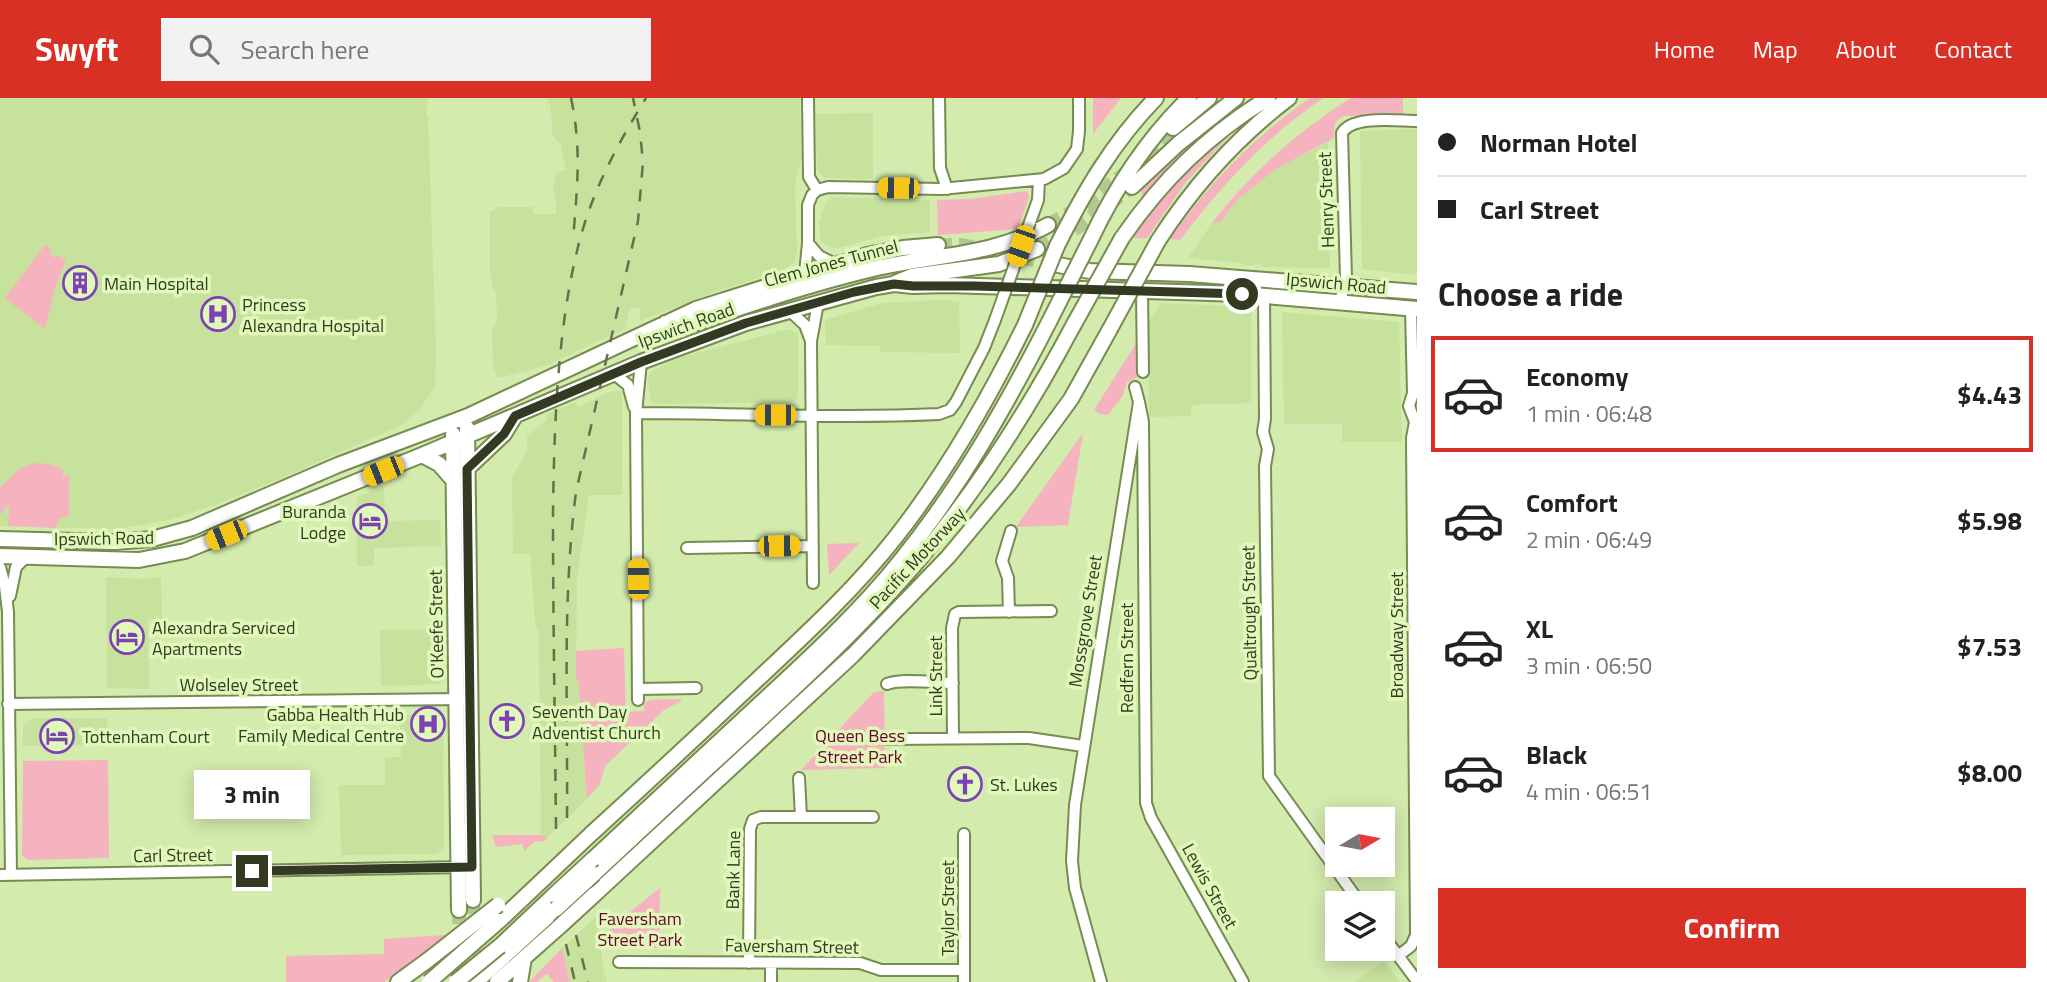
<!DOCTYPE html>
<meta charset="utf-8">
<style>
:root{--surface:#fff;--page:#f2f2f2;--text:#222;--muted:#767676;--line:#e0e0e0;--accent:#d93025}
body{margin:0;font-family:"Titillium Web",sans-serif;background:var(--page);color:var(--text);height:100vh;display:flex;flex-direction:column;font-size:26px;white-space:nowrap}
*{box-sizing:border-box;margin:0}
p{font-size:23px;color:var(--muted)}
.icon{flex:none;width:38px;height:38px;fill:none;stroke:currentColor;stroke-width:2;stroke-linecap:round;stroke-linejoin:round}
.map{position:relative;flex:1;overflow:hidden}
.panel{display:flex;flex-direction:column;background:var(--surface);width:630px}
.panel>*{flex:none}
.banner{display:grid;align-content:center;height:154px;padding:0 21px;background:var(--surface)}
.needle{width:46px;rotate:80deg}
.controls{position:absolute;left:1325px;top:709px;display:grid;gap:14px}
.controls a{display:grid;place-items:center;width:70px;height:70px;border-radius:0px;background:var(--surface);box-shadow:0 4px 18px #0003;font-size:35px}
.end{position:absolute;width:32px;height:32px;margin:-16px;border:9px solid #323b22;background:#fff;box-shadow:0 0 0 4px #fff}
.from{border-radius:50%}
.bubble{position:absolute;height:49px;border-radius:0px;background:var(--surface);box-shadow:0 4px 18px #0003;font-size:23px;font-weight:700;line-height:49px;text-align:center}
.car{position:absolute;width:21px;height:42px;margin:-21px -10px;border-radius:9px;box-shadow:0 0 5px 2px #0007;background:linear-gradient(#f5c518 24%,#345 0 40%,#f5c518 0 76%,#345 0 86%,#f5c518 0)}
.banner b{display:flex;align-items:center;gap:24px;height:66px;font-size:26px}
.banner b+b{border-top:2px solid var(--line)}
.banner i{width:18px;height:18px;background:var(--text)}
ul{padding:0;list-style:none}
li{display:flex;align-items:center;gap:21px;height:116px;margin:0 14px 10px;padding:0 7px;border:4px solid transparent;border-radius:0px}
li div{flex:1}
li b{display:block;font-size:26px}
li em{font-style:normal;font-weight:700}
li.on{border-color:var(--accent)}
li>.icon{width:63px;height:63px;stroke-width:1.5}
h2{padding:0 21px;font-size:32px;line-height:84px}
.cta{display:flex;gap:14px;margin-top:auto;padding:14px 21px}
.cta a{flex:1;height:80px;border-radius:0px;background:var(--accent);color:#fff;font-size:28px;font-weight:700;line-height:80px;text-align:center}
header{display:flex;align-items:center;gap:42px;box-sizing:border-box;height:98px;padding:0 35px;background:var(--accent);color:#fff}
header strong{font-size:33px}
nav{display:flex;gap:38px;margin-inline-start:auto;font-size:24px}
.search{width:490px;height:63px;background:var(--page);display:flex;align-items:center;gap:18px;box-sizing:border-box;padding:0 24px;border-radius:0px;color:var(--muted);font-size:26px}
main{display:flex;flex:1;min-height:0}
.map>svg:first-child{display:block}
</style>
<header>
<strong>Swyft</strong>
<div class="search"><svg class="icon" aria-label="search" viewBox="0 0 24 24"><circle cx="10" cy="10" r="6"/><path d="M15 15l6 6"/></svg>Search here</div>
<nav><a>Home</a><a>Map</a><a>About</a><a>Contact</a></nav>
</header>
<main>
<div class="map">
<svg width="1417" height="884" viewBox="0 0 1417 884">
<rect width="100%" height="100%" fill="#d3ebad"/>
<path fill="#c7e29c" d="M0,0H428L426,16L428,19L436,253L435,289L419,312L403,326L285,379L215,407L170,422L116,431L0,428Z
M547,0H800L801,61L795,87L797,155L795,164L783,172L709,196L640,223V209L630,210L625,231L545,268L498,280L493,268L492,233L497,224L496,197L492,187L490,172V114L499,109H533V116H556V102L553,90L557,75L566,72L561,47L552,36L551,10Z
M873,15V81L824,80L817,71L815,16Z
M1417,31V177L1362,171L1360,33Z
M1328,44L1330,170L1262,169L1261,166L1249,168H1242V165L1188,160L1212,125L1222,124L1238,101L1276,71Z
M832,99L930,102V134L881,138L835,151L821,144L819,125L825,106Z
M937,202L959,203L960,255L880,254V248L826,247L825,222L882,205Z
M1161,205L1251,209V305L1191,307V318L1149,319L1148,225Z
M1282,214L1399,224L1402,344H1342V326H1284Z
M789,231L798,236V300L794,304L658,306L651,304L648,280L653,272L660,269L681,259Z
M618,293L622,295V397H589L577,480L576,581H578L587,701L548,739L541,737L539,536L535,524L530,456H513L512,379L527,353V338L547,322L545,317L576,304L579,309L608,294Z
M384,388L385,423L440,422L441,448L374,450V468H357V399Z
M106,479L142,481L161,479L162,521H148L149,591L107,590Z
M442,531V586L381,588L380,532Z
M443,616L444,751L436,756L341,757L339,687H385V659H401L400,617Z
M32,620H107V647L23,648V628Z
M597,818L603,869L607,884H570L562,850Z
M1384,862L1400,884H1355Z"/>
<path fill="#f5b2bf" d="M1093,0H1121L1093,36Z
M1310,0H1323C1266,39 1222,87 1180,142L1170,141C1208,86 1254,39 1310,0Z
M1351,0H1403V16L1400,18H1344C1333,22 1334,30 1334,40L1276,71L1238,101L1221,124L1212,125C1251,75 1297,34 1351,0Z
M1250,1L1252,4L1146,100L1142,97L1141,90C1176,58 1210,27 1250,1Z
M1243,23L1186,84L1147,140H1132C1147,101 1210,50 1243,23Z
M1027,93L1029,99L1018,131L938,137L937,102L969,101Z
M45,147L51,151L49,155L55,160L58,157L66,162L55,190L45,231L5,200Z
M1138,242C1145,254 1156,269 1138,279C1135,281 1131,282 1127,284L1122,299L1108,317L1100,316L1094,312Z
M1083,335L1068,427L1016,429Z
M36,365L50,366L63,371V380L66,377L69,378V418L59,420L56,430L8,428L9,409H6L0,417V390L20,370Z
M859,445L829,477L827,446Z
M624,550L626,614L644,613V606L650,602L681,601V603L664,612L605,668L600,686L587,701L578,582L576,581V553Z
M884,593L885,670L801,672L874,594Z
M108,662L109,760L28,762L22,757L23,663Z
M492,737H541L548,739L544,743L534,744L524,753L523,746L496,749Z
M660,790L659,850H609L606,842L611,829Z
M445,837V840L384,884H286V858L384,856V841Z
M562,850L570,884H554L547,876L537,884H529Z"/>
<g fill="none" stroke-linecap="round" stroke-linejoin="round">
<path stroke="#b3c891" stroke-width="14" stroke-dasharray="14 7" stroke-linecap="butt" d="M1145,57L1173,30
M1048,127L1084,107L1125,75
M938,147H962L1053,166
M1037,151L1076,130L1132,89
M473,802L474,877
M459,812L460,884"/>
<g stroke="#768c51" stroke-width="14">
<path id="minor" d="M808,0L809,79L817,92
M939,0L940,70L947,91
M817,92L828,89L941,91L1044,81L1064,70L1077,51L1079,33V0
M1030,124L1038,102L1039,83
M808,145L819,158L835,166
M805,176L808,145V107L812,97L817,92
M1142,194L1143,274
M1264,197L1265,321L1263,334L1268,351L1265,368L1269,678L1360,805
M1340,204L1346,180L1342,35C1352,17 1397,23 1417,23
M790,213L805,227L811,243
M613,275L628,287L634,309
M1139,304L1143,324L1146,705L1151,720L1243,884
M636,315C737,315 838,321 939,316L950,312L956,304L984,250L995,222
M687,450L813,448
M0,469L5,488L8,514L11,777
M813,485L811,243L818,205
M10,498L16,469L26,459
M1009,514L1008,480L1002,463L1011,433
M887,586C902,580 935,585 953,585
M639,591L696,590
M638,602L636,315L641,264
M8,606L463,601
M953,640L952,530L955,516L959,514L1051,513
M885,641L1029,640L1083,648
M799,680L801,719
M0,777L466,769
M1382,836L1417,883
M1398,858L1411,848L1416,837L1412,340L1415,324L1409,308L1413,295L1411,211
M619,864L860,865L881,872H964
M749,865L750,731L753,722L761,719H873
M771,884V865
M964,884V736
M1101,884L1075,790L1072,763L1075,707L1139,304L1135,289"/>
</g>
<g stroke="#768c51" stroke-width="18">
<path id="highway" d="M1173,30L1209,0
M1132,89L1178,46L1236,0
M1122,140C1162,82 1208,37 1268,0
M1091,141C1116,88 1147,41 1189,0
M1158,143C1194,87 1236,40 1289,0
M1057,148C1084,94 1113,44 1156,0
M1053,166L1090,173L1189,176L1417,194
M895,185L912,178L999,166L1037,151
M665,225L684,229C746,207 810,186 873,171C932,157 993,158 1048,127
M467,330L473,802
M453,336L459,812
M422,357L439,366L454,383
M467,371L504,336L515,318
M0,441L115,444L152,441L192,430L338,367L468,318L696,211L867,157L903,150L938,147
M0,458L139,462L185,453L422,357L641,264L746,225L876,189L894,186L913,188L947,187L1242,196L1417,211
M591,736C647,685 703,633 758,581C806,536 854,492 895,440C947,374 988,302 1025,227
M593,761C646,712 699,662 752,613C804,565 857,517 901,462C961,388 1006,308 1049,224
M594,776C641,732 687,689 734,646C799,586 865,526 922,458C981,386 1030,309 1073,228
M595,796L853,557L948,459L1009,386L1071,301L1110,231
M499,823L552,773
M500,848L554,797
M398,884L428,862
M476,884L556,811
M497,884L559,829
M520,884L524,860"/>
</g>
<use href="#minor" stroke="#fff" stroke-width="10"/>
<use href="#highway" stroke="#fff" stroke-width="14"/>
<path stroke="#63714d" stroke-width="2.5" stroke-dasharray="12 12" stroke-linecap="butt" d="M571,0C582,51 577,91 573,142
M567,720C568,612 562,502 576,394L638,123L643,64L640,34L633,0
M556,731C555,627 553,522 553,418C554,332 557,232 578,149C591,95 617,47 646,0
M576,837L588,884
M566,846L575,884"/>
<g stroke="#768c51" stroke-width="14" stroke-linecap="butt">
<path id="minor-bridge" d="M995,222L1030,124"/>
</g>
<g stroke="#768c51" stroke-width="18" stroke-linecap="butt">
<path id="highway-bridge" d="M1049,224L1091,141
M1025,227L1057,148
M1073,228L1122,140
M1110,231L1158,143
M552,773L591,736
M554,797L593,761
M556,811L594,776
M559,829L595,796
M428,862L498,807
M429,884L499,823
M456,884L500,848"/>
</g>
<use href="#minor-bridge" stroke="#fff" stroke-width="10"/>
<use href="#highway-bridge" stroke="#fff" stroke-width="14"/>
</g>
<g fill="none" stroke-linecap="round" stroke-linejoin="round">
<path stroke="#323b22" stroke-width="9" d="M252,773L472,769L467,371L504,336L515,318L641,264L746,225L854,194L894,186L913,188H975L1242,196"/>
</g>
<defs>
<g id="building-ring" transform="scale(1.75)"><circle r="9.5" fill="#e0f9ba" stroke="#7e40b5" stroke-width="1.5"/><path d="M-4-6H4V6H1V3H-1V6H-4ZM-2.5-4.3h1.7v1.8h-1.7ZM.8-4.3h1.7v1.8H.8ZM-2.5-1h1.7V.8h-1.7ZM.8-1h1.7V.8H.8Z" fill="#7e40b5"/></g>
<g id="hospital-ring" transform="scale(1.75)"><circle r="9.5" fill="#e0f9ba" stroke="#7e40b5" stroke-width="1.5"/><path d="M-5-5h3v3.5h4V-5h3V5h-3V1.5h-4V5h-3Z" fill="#7e40b5"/></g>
<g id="hotel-ring" transform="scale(1.75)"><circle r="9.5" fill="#e0f9ba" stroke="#7e40b5" stroke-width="1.5"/><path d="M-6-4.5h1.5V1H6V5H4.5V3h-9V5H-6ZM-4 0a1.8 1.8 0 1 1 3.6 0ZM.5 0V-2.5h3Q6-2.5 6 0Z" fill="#7e40b5"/></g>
<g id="church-ring" transform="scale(1.75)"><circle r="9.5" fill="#e0f9ba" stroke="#7e40b5" stroke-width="1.5"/><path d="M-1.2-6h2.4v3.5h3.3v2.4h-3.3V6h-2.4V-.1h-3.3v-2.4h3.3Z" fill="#7e40b5"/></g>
</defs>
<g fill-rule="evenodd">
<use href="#building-ring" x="80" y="185"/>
<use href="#hospital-ring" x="218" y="216"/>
<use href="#hotel-ring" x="370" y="423"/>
<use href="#hotel-ring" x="127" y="539"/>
<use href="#church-ring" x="507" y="623"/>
<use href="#hospital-ring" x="428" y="626"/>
<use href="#hotel-ring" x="57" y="638"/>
<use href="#church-ring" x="965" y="686"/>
</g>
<g text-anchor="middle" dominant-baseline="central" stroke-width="7" stroke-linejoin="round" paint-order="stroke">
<g font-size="18" fill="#323b22" stroke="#e0f9ba">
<text transform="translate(1326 102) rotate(-92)">Henry Street</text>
<text transform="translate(831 165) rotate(-15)">Clem Jones Tunnel</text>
<text transform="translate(1336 185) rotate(5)">Ipswich Road</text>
<text transform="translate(686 227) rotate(-20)">Ipswich Road</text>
<text transform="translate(104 440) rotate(-1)">Ipswich Road</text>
<text transform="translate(917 460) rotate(-47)">Pacific Motorway</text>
<text transform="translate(1249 515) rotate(-91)">Qualtrough Street</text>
<text transform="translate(1085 523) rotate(-81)">Mossgrove Street</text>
<text transform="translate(436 526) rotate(-91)">O'Keefe Street</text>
<text transform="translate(1396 537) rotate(-90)">Broadway Street</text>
<text transform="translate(1126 560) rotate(-90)">Redfern Street</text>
<text transform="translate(935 578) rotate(-90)">Link Street</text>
<text x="239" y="586">Wolseley Street</text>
<text transform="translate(173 757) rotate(-1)">Carl Street</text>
<text transform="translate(733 772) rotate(-89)">Bank Lane</text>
<text transform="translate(1210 788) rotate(61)">Lewis Street</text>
<text transform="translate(947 810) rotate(-90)">Taylor Street</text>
<text transform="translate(792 848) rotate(1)">Faversham Street</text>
</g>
<g font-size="18" fill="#323b22" stroke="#e0f9ba" text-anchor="start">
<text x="104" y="185">Main Hospital</text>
<text x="242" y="206">Princess<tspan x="242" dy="21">Alexandra Hospital</tspan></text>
<text x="346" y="413" text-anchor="end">Buranda<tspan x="346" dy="21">Lodge</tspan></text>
<text x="152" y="529">Alexandra Serviced<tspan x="152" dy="21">Apartments</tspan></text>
<text x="532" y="613">Seventh Day<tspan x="532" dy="21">Adventist Church</tspan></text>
<text x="404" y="616" text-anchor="end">Gabba Health Hub<tspan x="404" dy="21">Family Medical Centre</tspan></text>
<text x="82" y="638">Tottenham Court</text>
<text x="990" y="686">St. Lukes</text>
</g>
<g font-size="18" fill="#6f002f" stroke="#e0f9ba">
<text x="860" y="637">Queen Bess<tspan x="860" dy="21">Street Park</tspan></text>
<text x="640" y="820">Faversham<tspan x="640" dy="21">Street Park</tspan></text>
</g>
</g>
</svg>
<div class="controls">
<a><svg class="needle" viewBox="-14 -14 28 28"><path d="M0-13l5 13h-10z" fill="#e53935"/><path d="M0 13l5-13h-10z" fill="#767676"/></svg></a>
<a><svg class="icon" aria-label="layers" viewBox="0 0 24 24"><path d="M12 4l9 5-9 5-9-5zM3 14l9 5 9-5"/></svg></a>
</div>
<i class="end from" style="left:1242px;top:196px"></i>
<i class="end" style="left:252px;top:773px"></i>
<div class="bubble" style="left:194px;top:672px;width:116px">3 min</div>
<i class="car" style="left:898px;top:90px;rotate:271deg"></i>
<i class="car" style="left:1021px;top:148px;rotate:199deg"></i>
<i class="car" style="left:775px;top:317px;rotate:270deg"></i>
<i class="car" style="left:383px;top:373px;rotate:248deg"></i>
<i class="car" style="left:226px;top:437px;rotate:248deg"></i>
<i class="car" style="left:779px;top:448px;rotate:89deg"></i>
<i class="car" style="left:638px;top:481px;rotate:359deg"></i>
</div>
<section class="panel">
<div class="banner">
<b><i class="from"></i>Norman Hotel</b>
<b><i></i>Carl Street</b>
</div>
<h2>Choose a ride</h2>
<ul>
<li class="on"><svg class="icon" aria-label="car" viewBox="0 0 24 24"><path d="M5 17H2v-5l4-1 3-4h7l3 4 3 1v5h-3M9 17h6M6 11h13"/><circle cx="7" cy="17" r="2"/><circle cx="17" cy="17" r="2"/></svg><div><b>Economy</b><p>1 min · 06:48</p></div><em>$4.43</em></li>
<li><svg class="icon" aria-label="car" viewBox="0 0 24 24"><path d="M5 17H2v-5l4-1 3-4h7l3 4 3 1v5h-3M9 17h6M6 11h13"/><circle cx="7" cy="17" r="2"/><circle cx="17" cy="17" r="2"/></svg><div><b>Comfort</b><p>2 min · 06:49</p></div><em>$5.98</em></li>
<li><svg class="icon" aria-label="car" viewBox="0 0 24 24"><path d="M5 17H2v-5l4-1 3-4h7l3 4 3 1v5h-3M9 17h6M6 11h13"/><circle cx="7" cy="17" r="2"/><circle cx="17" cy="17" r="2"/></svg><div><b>XL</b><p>3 min · 06:50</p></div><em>$7.53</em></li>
<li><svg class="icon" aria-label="car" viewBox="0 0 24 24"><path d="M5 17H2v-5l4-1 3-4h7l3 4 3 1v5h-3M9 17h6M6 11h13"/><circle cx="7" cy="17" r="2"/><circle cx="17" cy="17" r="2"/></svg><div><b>Black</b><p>4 min · 06:51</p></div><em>$8.00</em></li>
</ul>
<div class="cta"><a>Confirm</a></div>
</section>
</main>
